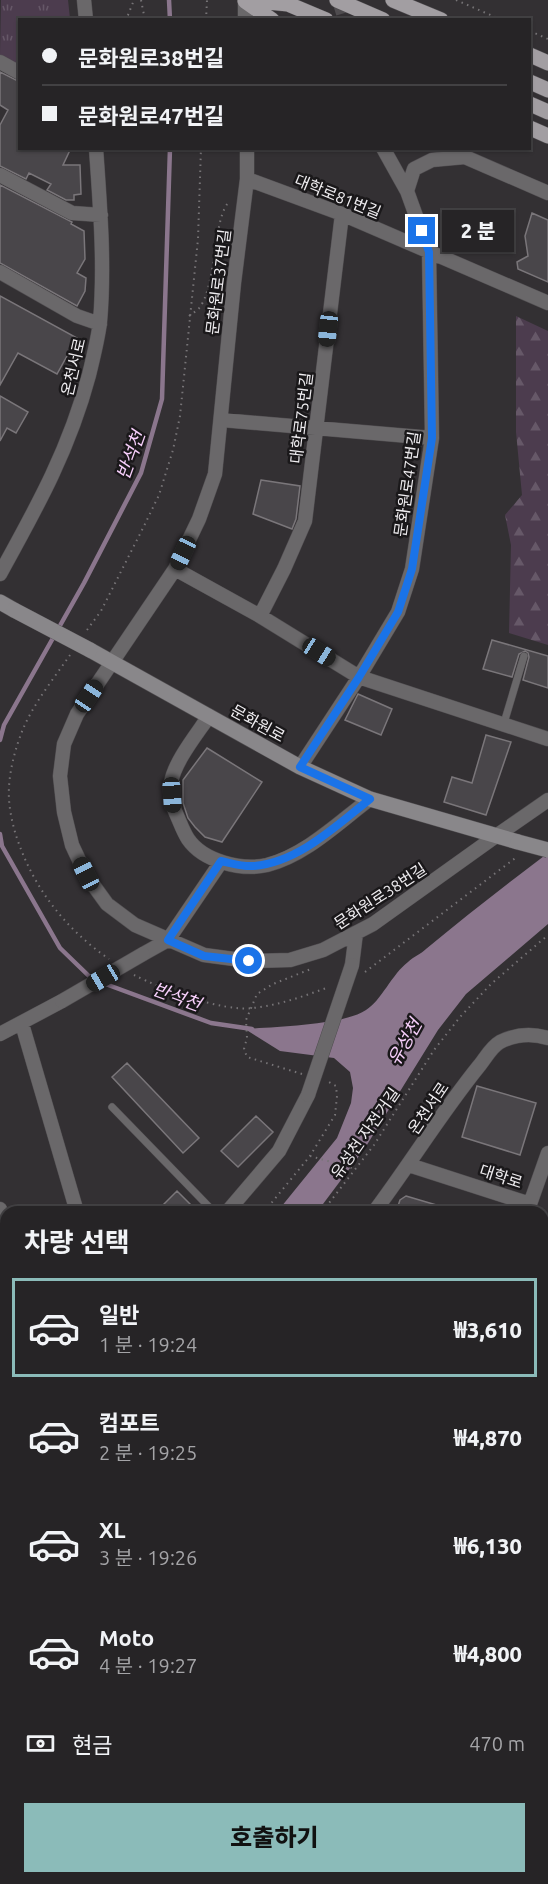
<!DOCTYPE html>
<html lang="ko">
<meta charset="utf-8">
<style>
:root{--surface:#262426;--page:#323032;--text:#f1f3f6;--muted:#a4a4a7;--line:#424143;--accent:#8bbbb9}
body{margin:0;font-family:Ubuntu,"Noto Sans KR",sans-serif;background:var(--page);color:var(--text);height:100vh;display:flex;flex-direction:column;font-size:22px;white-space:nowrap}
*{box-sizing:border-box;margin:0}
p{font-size:20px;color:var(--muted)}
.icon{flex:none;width:33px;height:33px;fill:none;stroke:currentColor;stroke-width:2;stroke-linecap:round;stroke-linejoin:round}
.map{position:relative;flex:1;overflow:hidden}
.sheet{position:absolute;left:0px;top:1206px;width:549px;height:678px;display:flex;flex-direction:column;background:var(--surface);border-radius:18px 18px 0 0;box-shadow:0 2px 4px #0004,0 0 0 2px var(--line)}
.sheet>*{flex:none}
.top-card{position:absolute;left:18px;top:18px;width:513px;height:132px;border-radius:0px;box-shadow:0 2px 4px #0004,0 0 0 2px var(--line);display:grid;align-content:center;height:132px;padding:0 24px;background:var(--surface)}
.end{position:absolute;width:27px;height:27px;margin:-14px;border:8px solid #1a73e8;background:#fff;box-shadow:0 0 0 3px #fff}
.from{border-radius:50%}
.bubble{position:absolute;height:42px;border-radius:0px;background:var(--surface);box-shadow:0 2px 4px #0004,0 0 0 2px var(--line);font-size:20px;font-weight:800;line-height:42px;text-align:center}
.car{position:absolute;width:18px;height:36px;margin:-18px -9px;border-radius:8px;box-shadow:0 0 4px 2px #0007;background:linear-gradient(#222 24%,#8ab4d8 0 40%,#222 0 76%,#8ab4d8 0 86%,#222 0)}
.top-card b{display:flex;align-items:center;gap:21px;height:57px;font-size:22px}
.top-card b+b{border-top:2px solid var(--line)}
.top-card i{width:15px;height:15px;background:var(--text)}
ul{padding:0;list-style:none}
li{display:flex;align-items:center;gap:18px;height:99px;margin:0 12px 9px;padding:0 12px;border:3px solid transparent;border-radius:0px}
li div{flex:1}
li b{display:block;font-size:22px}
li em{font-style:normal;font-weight:800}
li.active{border-color:var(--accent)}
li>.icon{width:54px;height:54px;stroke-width:1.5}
h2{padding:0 24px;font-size:27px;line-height:72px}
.pay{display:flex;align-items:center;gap:15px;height:66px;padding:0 24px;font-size:22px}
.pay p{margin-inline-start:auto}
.button{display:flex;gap:12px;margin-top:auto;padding:12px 24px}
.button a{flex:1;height:69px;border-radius:0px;background:var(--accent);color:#111;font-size:24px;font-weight:800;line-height:69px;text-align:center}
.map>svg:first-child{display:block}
</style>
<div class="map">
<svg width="548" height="1884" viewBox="0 0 548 1884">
<defs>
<pattern id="forest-firs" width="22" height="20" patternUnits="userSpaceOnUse" patternTransform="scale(1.5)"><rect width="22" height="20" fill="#4c3c4e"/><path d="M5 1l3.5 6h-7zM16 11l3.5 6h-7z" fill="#665868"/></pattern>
<pattern id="park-tufts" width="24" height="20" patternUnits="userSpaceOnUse" patternTransform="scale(1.5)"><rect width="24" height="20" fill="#4c3c4e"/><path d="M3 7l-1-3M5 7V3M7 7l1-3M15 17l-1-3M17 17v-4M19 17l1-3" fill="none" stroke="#665868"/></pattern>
</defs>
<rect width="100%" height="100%" fill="#333033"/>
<path fill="url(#forest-firs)" d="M516,316L548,331V645L509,633L511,545L505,515L522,495L516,432Z"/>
<path fill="url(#park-tufts)" d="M1,0H68L70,19L20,20L19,65L0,55Z"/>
<path fill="#8b768d" d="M548,853V924L466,994L438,1030L365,1148L317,1212H277L337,1138L351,1103L353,1088L350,1072L334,1058L280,1051L245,1029C274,1027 344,1025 366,1010C381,1001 392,974 408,962C413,957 421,954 426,949C466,916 507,884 548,853Z"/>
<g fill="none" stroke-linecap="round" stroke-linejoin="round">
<path stroke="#8b768d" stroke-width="4.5" d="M169,0L170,20
M0,740L4,725L84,583L141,473L162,399L170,148
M0,834L2,846L60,948L92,979L211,1023L252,1029"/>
</g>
<path fill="#49464a" stroke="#7a767a" stroke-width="1.5" d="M0,72L20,82V148H71L63,165H80L81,194L74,195V200H66L47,190L51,184L29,173L26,179L0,166V125L8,110L0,105Z
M0,185L72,222L71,224L84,231L85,259L77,273L86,278L85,291L77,306L0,263Z
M532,213L548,220V282L518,269L517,262L528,256L525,236Z
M0,296L77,338L57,374L18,353L0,385Z
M0,396L28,412L16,433L7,428L0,441Z
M261,480L300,486L296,519L292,529L253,514Z
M492,640L548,656V688L523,680L529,657L528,653L525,651L519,654L512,677L483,669Z
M358,694L392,709L381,735L345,720Z
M486,735L511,742L486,815L444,802L452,777L472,783Z
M207,748L262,782L222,842L205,837L195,827L188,818L183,803V780Z
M127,1063L199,1138L183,1153L112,1077Z
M477,1086L536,1103L520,1155L462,1137Z
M256,1116L273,1132L238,1167L221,1151Z
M177,1191L198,1212H156Z
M406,1196L450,1209L449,1212H396L400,1200Z"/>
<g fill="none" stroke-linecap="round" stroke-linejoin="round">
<path stroke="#4f4c4f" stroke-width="14" stroke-dasharray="14 7" stroke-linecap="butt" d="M339,0L345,20"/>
<g stroke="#514e51" stroke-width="8">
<path id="lane" d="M504,723L524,656
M112,1107L214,1212"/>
</g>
<g stroke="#514e51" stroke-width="15">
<path id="street" d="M84,0L86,20
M245,0V20
M0,62L20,73
M247,148V179L234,283L215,474L199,519L175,569L77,714L64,744L60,776L64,812L72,845L86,875L107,904L135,925L204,955L249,961L290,960L323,950L373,924L496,836L548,800
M0,175L72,213L101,215
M247,179L342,214L548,303
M407,191L414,169L432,160L465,157L548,193
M0,272L77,316L100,324
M222,420L432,438
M175,569L260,616L359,677L548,739
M0,574C37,507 69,450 89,375C93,358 98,339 100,322C105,264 100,206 96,148
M260,616L284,569L305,521L342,214
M209,716C197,734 174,762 171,783C170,795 173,808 178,818C181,825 184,833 188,839C203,861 241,871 267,865C306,855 339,822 370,799
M300,767L359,677L398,612L412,569L432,438L429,252L407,191L383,148
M143,954L168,940L221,862
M352,965L356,933
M22,1024L77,1212
M0,1034L62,1001
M409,1165L530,1204L548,1153
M0,1209L6,1230
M227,1212L279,1151L308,1095
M374,1212C410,1164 441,1113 479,1066C485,1059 491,1047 500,1042C516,1034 531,1033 548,1038
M0,1277H6
M0,1382L6,1380
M543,1385L548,1387
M0,1478L6,1477
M0,1717L6,1697
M0,1738L6,1739
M0,1802L6,1803
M543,1821H548
M468,1878L506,1884
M239,1884L241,1878"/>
</g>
<g stroke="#514e51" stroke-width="16">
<path id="secondary" d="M0,602L14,610
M90,650L300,767L370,799L518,842
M543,1490L548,1473
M543,1625L548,1609
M430,1884L431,1878
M461,1884L462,1878"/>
</g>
<g stroke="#514e51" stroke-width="16">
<path id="primary" d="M245,0L288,4L326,20
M337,0L383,20
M393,0L441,20
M245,1L272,20
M530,55L548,63
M530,82L548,90
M530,104L548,112
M530,128L548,136"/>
</g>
<path stroke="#777477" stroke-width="2" stroke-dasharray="1.5 4.5" stroke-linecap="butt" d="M141,0L145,20
M456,0L502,20
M124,20L128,15L134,0
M206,20L207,0
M530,31L548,39
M189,316C193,313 198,310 200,307C217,283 213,215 230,201
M87,630L101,611L143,528L159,495L173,450L180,416L198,239L201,148
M70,655C54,678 34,703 23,729C16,746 10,768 9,787C8,802 11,818 15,832C31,885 64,928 109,959
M365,972L518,856
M134,975C162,989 222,1012 253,1008C280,1005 304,996 329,987
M302,1074L247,1057L244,1049L247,1038L246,1020L257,994L273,984L311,969
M310,1156L356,1169
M264,1212L310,1156L335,1115L337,1096L336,1086L327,1081
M322,1212L374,1145L434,1050L460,1017L491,984L548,935
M0,1404L6,1401
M0,1453L6,1452"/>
<use href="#lane" stroke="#6a686a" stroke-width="7"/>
<use href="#street" stroke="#6a686a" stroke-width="14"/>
<use href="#secondary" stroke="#89878a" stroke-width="15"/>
<use href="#primary" stroke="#a29ea2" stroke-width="15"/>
<g stroke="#514e51" stroke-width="15" stroke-linecap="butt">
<path id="street-bridge" d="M62,1001L143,954
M308,1095L352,965"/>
</g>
<g stroke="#514e51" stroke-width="16" stroke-linecap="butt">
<path id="secondary-bridge" d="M14,610L90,650
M518,842L548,850"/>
</g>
<use href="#street-bridge" stroke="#6a686a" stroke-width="14"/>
<use href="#secondary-bridge" stroke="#89878a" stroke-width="15"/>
</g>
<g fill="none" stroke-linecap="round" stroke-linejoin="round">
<path stroke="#1a73e8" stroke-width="8" d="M249,961L204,956L168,940L221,861C231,863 243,867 253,866C298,863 337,825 370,799L300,767L359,677L398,612L412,569L432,438L429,252L422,231"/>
</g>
<g text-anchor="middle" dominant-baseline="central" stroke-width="5" stroke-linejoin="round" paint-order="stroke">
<g font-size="16" fill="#efedf0" stroke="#1a181a">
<text transform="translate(338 196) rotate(22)">대학로81번길</text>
<text transform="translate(218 282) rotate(-83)">문화원로37번길</text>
<text transform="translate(73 367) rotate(-77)">온천서로</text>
<text transform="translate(301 418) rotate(-83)">대학로75번길</text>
<text transform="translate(407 484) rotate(-82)">문화원로47번길</text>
<text transform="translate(258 723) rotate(29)">문화원로</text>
<text transform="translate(380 896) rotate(-33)">문화원로38번길</text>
<text transform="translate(428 1108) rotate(-56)">온천서로</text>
<text transform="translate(365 1133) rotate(-55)">유성천 자전거길</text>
<text transform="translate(501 1176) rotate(18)">대학로</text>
</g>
<g font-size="18" font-style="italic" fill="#f7cffb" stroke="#1a181a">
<text transform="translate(130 455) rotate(-70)">반석천</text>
<text transform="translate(177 996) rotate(20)">반석천</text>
<text transform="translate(404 1042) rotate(-61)">유성천</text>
</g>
</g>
</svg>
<i class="end from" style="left:249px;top:961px"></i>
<i class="end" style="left:422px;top:231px"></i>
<div class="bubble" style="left:442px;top:210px;width:72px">2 분</div>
<i class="car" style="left:328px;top:329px;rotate:186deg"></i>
<i class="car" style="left:183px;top:553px;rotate:205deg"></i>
<i class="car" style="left:319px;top:652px;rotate:122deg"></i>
<i class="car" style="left:89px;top:696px;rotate:34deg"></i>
<i class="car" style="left:172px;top:795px;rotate:176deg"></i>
<i class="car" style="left:86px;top:874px;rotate:334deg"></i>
<i class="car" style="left:103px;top:978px;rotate:240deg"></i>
<div class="top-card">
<b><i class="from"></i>문화원로38번길</b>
<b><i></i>문화원로47번길</b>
</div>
<section class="sheet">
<h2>차량 선택</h2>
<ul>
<li class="active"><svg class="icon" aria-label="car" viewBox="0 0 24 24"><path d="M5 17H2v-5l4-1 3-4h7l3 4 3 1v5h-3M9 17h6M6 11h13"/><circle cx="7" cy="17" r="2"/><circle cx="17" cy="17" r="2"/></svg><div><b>일반</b><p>1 분 · 19:24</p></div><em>₩3,610</em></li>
<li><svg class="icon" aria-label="car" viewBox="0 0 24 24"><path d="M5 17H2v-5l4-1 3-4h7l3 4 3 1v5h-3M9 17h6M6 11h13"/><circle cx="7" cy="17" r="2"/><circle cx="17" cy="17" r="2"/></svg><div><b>컴포트</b><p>2 분 · 19:25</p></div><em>₩4,870</em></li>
<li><svg class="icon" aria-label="car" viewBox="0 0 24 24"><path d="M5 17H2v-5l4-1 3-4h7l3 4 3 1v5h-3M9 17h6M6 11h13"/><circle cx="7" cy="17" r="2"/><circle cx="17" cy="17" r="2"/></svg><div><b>XL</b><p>3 분 · 19:26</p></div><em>₩6,130</em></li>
<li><svg class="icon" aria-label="car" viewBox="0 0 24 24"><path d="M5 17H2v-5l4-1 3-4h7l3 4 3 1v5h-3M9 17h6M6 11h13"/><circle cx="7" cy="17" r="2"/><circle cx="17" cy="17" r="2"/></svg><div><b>Moto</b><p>4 분 · 19:27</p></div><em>₩4,800</em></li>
</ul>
<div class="pay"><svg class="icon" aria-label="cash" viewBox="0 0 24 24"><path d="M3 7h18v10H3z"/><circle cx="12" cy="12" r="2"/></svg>현금<p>470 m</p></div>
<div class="button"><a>호출하기</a></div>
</section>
</div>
